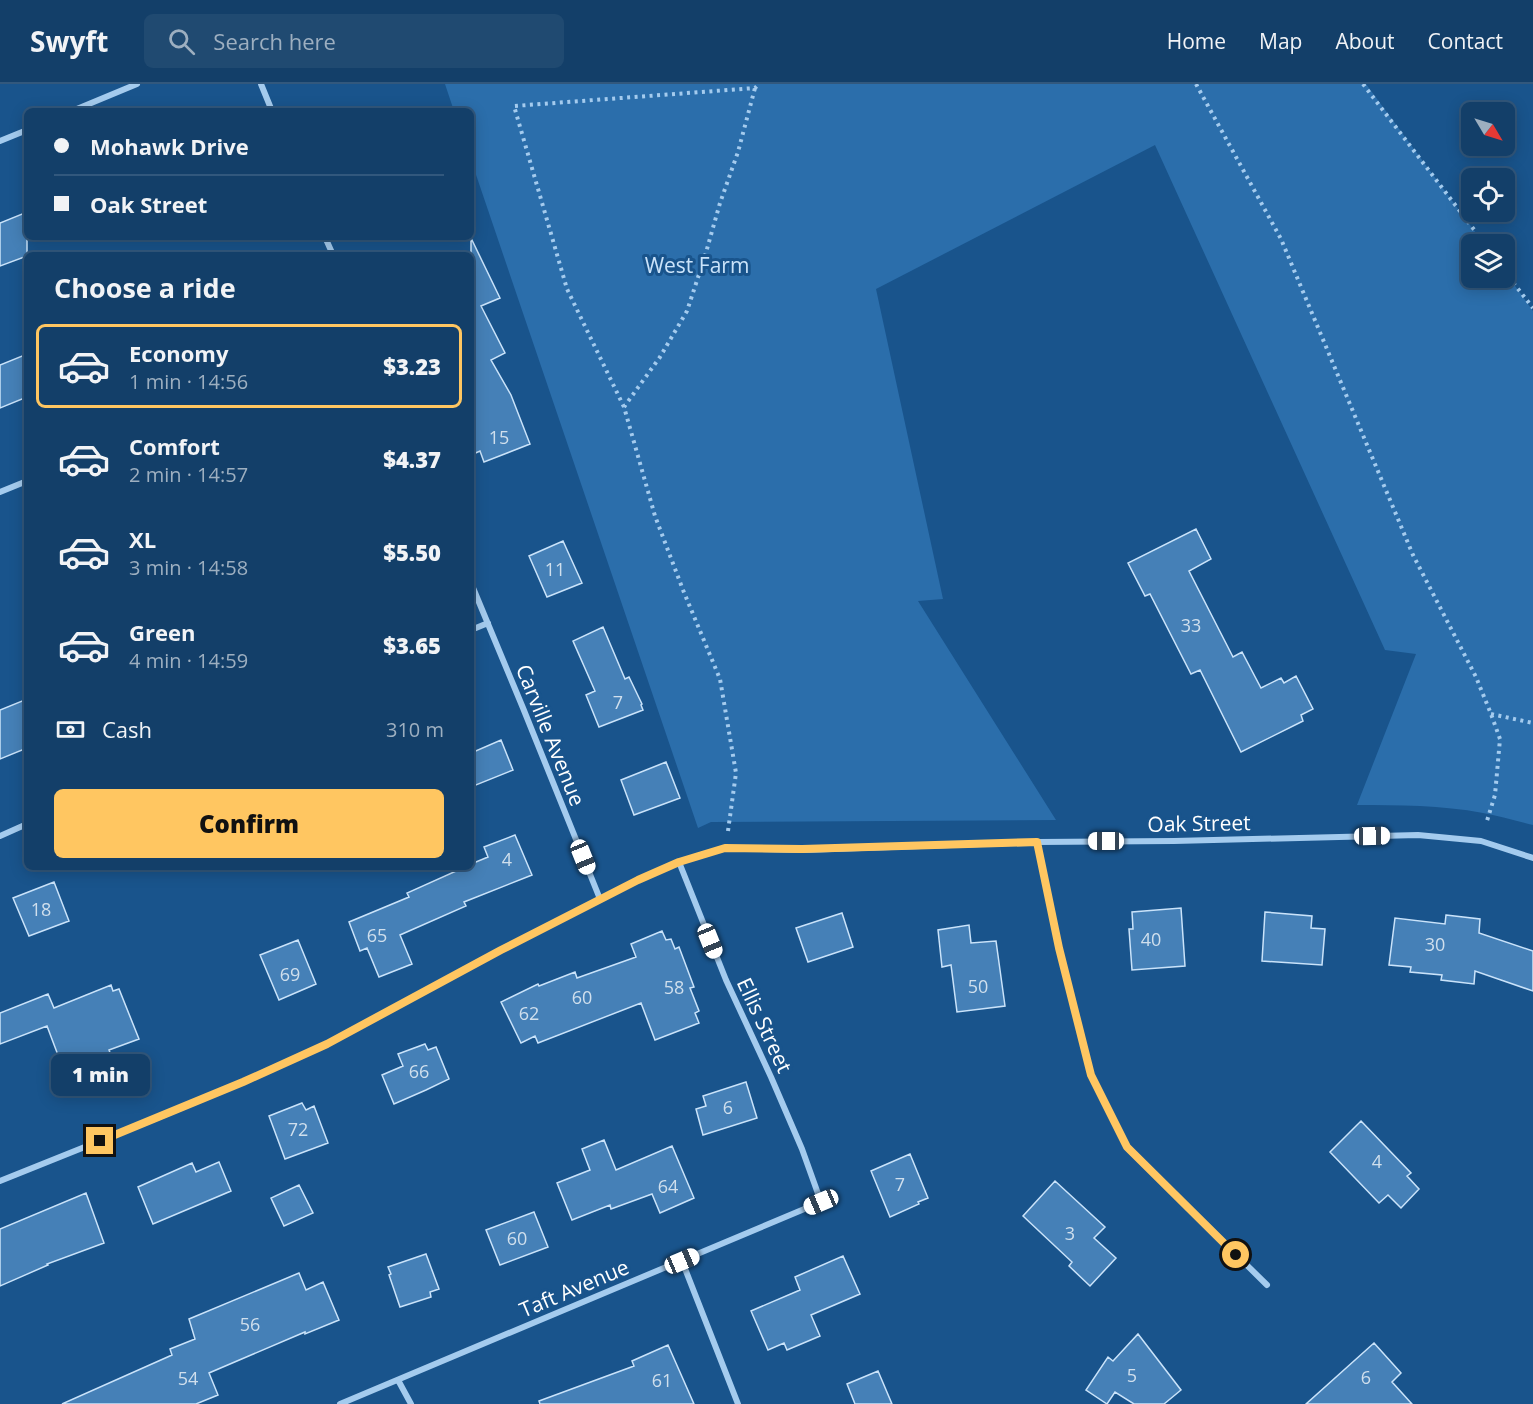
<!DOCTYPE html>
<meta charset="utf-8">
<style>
:root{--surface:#133f69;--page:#204a71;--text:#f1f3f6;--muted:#9dafc0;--line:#32587d;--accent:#ffc661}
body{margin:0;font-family:"Open Sans",sans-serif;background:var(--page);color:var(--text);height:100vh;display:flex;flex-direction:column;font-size:22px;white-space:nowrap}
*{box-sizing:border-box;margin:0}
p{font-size:20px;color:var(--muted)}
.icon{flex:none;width:33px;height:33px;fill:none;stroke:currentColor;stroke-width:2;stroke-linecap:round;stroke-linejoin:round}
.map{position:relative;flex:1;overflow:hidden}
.panel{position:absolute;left:24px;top:168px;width:450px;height:618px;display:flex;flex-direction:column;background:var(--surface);border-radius:9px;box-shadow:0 3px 15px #0003,0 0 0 2px var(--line)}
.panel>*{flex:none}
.hud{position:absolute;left:24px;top:24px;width:450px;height:132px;border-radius:9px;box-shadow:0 3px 15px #0003,0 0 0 2px var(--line);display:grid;align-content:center;height:132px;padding:0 30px;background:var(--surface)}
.needle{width:39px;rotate:128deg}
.controls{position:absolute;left:1461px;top:18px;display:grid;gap:12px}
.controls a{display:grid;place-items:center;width:54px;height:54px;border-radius:9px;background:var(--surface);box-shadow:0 3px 15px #0003,0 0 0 2px var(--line);font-size:30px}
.end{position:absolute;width:27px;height:27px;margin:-14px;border:8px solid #ffc661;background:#111;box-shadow:0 0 0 3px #111}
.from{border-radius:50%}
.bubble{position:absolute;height:42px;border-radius:9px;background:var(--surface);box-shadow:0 3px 15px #0003,0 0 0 2px var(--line);font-size:20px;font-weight:800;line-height:42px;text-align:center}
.car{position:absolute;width:18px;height:36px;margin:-18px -9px;border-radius:8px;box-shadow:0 0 4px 2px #0007;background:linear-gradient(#fff 24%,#345 0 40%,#fff 0 76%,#345 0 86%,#fff 0)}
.hud b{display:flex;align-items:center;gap:21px;height:57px;font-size:22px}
.hud b+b{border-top:2px solid var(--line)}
.hud i{width:15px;height:15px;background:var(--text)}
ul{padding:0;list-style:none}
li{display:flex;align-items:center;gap:18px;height:84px;margin:0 12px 9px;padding:0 18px;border:3px solid transparent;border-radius:9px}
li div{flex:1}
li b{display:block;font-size:22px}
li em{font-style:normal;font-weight:800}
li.selected{border-color:var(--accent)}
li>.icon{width:54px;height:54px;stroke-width:1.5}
h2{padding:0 30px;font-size:27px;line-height:72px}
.pay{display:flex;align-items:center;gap:15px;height:66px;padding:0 30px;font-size:22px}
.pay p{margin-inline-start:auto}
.primary-button{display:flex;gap:12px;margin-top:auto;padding:12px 30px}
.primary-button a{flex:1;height:69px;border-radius:9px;background:var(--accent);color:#111;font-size:24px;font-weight:800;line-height:69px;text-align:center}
header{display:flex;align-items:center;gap:36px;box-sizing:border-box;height:84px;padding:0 30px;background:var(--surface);border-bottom:2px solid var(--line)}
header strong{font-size:28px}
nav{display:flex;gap:33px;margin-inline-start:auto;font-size:21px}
.search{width:420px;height:54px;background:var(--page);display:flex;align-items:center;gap:15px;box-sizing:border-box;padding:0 21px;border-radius:9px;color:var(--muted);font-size:22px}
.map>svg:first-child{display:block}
</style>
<header>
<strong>Swyft</strong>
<div class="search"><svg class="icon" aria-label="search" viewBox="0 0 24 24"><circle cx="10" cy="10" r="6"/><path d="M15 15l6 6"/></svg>Search here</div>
<nav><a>Home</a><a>Map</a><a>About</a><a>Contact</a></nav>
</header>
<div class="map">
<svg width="1533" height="1320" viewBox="0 0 1533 1320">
<rect width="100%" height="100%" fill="#19548c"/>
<path fill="#2b6eab" d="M445,0H1366L1484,160H1472V194H1504L1505,188L1533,227V741C1516,737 1500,732 1483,729C1441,721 1399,721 1357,721L1416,570L1385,566L1155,61L876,205L943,515L918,517L1056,736L711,738L698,744L471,76V27H454Z"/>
<path fill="#4580b7" stroke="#cae3fa" stroke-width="1.5" d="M27,128V172L0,182V139Z
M471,154L500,214L481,222L505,269L491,276L511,311L530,360L484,378L480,367L471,371Z
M27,270V313L0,324V281Z
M1196,445L1211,475L1189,487L1233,573L1242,568L1261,604L1281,594L1284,599L1296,592L1313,625L1301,631L1303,637L1241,668L1200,586L1191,590L1150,510L1145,512L1128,479Z
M563,457L582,499L547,513L529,472Z
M603,543L625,595L629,593L642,620L641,621L643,626L599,643L586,611L595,607L573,557Z
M27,615V664L0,675V626Z
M501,656L513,686L471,703V669Z
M666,678L680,714L634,731L621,696Z
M515,751L532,791L464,818L466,822L400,851L412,880L379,893L367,864L360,867L349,838L409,813L407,809L465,783H471V780L488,773L484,763Z
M54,798L69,837L29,852L13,814Z
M1181,824L1185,882L1132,886L1129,845H1133L1132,828Z
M1265,828L1312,832L1311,844L1325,845L1322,881L1262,877Z
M842,829L853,863L808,878L796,844Z
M1446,831L1480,835L1479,849L1533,867V907L1475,887L1474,900L1441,896L1442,891L1410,888L1411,883L1389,881L1395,834L1445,840Z
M969,841L971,859L996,857L1005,922L957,928L951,881L942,883L938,846Z
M662,847L666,856L671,855L675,865L679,863L694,903L690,904L699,927L695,929L699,939L655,956L641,919L538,959L535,952L521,959L501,918L538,900L539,902L575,888L577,894L636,873L631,860Z
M298,856L316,900L279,916L260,871Z
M111,901L113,907L119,905L139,955L109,966L118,989L113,991L117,1001L88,1013L79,990L67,995L47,942L0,960V929L48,910L54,924Z
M425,960L428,966L436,963L449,995L426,1006L394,1020L382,991L403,982L398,970Z
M746,998L757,1034L703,1051L696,1025L706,1022L703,1012Z
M302,1019L306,1026L314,1022L328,1059L285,1075L269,1032Z
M1361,1037L1411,1089L1407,1092L1419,1105L1401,1124L1388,1111L1379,1119L1330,1068Z
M604,1056L616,1086L672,1062L694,1114L660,1129L652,1110L611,1125L610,1121L572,1136L557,1099L590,1086L582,1065Z
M910,1070L928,1114L918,1118L919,1120L890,1133L871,1087Z
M219,1078L231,1107L153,1140L138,1103L192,1079L196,1088Z
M1055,1097L1105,1143L1094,1154L1116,1174L1090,1202L1069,1182L1072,1178L1023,1132Z
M299,1101L313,1129L284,1142L271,1114Z
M86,1109L104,1159L47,1180L48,1181L0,1202V1145Z
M534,1128L548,1163L500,1181L486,1146Z
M426,1170L439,1205L430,1208L431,1213L400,1223L389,1191L391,1190L388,1183Z
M843,1172L860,1210L811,1231L820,1252L787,1266L784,1259L768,1266L751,1227L800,1206L795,1193Z
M299,1189L306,1206L323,1198L339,1236L305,1250V1248L209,1289L218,1311L196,1320H62L172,1271L170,1265L195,1255L189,1235Z
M1138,1250L1181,1306L1164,1320H1134L1115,1308L1107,1320L1086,1306L1108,1273L1113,1277Z
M1374,1259L1401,1289L1392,1298L1412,1320H1306Z
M668,1261L694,1320H540L539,1317L634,1282L632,1277Z
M878,1287L892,1320H855L847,1300Z"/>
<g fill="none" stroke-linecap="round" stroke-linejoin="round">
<path stroke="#a4cbee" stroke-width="4" stroke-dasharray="3 4.5" stroke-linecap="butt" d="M1196,0L1281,155L1413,471L1476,593L1491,630L1500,655L1495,711L1486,740
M1363,0L1485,160
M1504,187L1533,224
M624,323L567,205L514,22L755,4L759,0
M1491,630L1533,639
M728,747L736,689L720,595L683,506L655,432L624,323L660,273L687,227L705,172L720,119L738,68L755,4L754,0"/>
<path stroke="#a4cbee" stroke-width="6" d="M261,0L272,27
M72,27L137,0
M0,57L27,46
M325,153L333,171
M0,408L27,397
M471,499L523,624L600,815
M471,546L488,539
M0,752L27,740
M1037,758L1059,864L1091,991L1127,1063L1267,1201
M0,1097L157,1034L243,998L327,960L501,866L638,796L679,778L725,764L802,766L1037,758L1174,757L1418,751L1481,757L1533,774
M682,1177L738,1320
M398,1296L411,1320
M340,1320L821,1118L802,1065L771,993L726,896L679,778"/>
</g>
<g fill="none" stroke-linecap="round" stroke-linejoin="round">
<path stroke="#ffc661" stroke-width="8" d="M100,1057L243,998L327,960L501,866L638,796L679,778L725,764L802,765L1037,758L1059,864L1091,991L1127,1063L1236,1171"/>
</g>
<g text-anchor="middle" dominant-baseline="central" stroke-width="6" stroke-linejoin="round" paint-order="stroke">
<g font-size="18" fill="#d0dfed">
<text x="499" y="353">15</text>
<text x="555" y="485">11</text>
<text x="1191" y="541">33</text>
<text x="618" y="618">7</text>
<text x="507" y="775">4</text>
<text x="41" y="825">18</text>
<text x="377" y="851">65</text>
<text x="1151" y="855">40</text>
<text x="1435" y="860">30</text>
<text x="290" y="890">69</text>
<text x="978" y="902">50</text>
<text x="674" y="903">58</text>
<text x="582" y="913">60</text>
<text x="529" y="929">62</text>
<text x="419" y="987">66</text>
<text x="728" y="1023">6</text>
<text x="298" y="1045">72</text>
<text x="1377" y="1077">4</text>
<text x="900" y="1100">7</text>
<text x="668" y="1102">64</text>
<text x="1070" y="1149">3</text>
<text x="517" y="1154">60</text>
<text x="250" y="1240">56</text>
<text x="1132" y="1291">5</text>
<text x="1366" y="1293">6</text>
<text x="188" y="1294">54</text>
<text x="662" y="1296">61</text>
</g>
<g font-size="21" fill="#cae3fa" stroke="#19548c">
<text x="697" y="181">West Farm</text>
</g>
<g font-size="21" fill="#fff" stroke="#19548c">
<text transform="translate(551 651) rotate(68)">Carville Avenue</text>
<text transform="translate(1199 739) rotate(-1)">Oak Street</text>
<text transform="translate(765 941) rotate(65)">Ellis Street</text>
<text transform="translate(574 1204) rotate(-23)">Taft Avenue</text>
</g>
</g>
</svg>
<div class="controls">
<a><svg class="needle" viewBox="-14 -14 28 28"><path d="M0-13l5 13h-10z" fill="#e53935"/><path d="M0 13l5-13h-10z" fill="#9dafc0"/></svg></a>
<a><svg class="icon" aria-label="locate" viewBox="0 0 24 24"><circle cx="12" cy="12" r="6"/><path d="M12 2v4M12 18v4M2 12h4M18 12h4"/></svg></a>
<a><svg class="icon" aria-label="layers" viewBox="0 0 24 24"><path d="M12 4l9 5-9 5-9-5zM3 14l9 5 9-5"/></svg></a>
</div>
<i class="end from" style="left:1236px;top:1171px"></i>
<i class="end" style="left:100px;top:1057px"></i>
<div class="bubble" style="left:51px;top:970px;width:99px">1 min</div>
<i class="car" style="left:1372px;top:752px;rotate:89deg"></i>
<i class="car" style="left:1106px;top:757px;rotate:270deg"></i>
<i class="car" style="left:583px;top:773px;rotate:158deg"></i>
<i class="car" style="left:710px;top:857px;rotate:158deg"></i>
<i class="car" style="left:821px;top:1118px;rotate:247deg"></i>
<i class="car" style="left:682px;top:1177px;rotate:67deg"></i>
<div class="hud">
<b><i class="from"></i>Mohawk Drive</b>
<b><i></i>Oak Street</b>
</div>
<section class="panel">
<h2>Choose a ride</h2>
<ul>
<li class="selected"><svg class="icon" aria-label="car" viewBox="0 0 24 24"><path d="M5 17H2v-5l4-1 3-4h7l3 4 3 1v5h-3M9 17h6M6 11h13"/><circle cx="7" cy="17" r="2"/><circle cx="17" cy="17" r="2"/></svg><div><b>Economy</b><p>1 min · 14:56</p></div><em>$3.23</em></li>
<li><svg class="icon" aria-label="car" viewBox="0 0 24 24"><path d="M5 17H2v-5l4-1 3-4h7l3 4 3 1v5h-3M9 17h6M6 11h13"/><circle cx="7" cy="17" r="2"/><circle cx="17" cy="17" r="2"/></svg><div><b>Comfort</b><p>2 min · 14:57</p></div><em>$4.37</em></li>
<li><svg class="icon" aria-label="car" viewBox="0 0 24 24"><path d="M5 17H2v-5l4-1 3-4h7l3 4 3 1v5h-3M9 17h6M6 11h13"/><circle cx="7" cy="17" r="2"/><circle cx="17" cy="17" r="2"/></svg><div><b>XL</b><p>3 min · 14:58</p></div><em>$5.50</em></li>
<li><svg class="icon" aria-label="car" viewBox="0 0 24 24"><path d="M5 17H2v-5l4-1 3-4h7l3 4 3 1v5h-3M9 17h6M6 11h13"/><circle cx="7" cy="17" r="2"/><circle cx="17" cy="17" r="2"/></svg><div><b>Green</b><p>4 min · 14:59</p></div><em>$3.65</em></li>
</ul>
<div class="pay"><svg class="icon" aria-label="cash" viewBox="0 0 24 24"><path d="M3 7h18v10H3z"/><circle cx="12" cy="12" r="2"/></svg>Cash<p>310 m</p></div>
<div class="primary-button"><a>Confirm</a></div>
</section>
</div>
